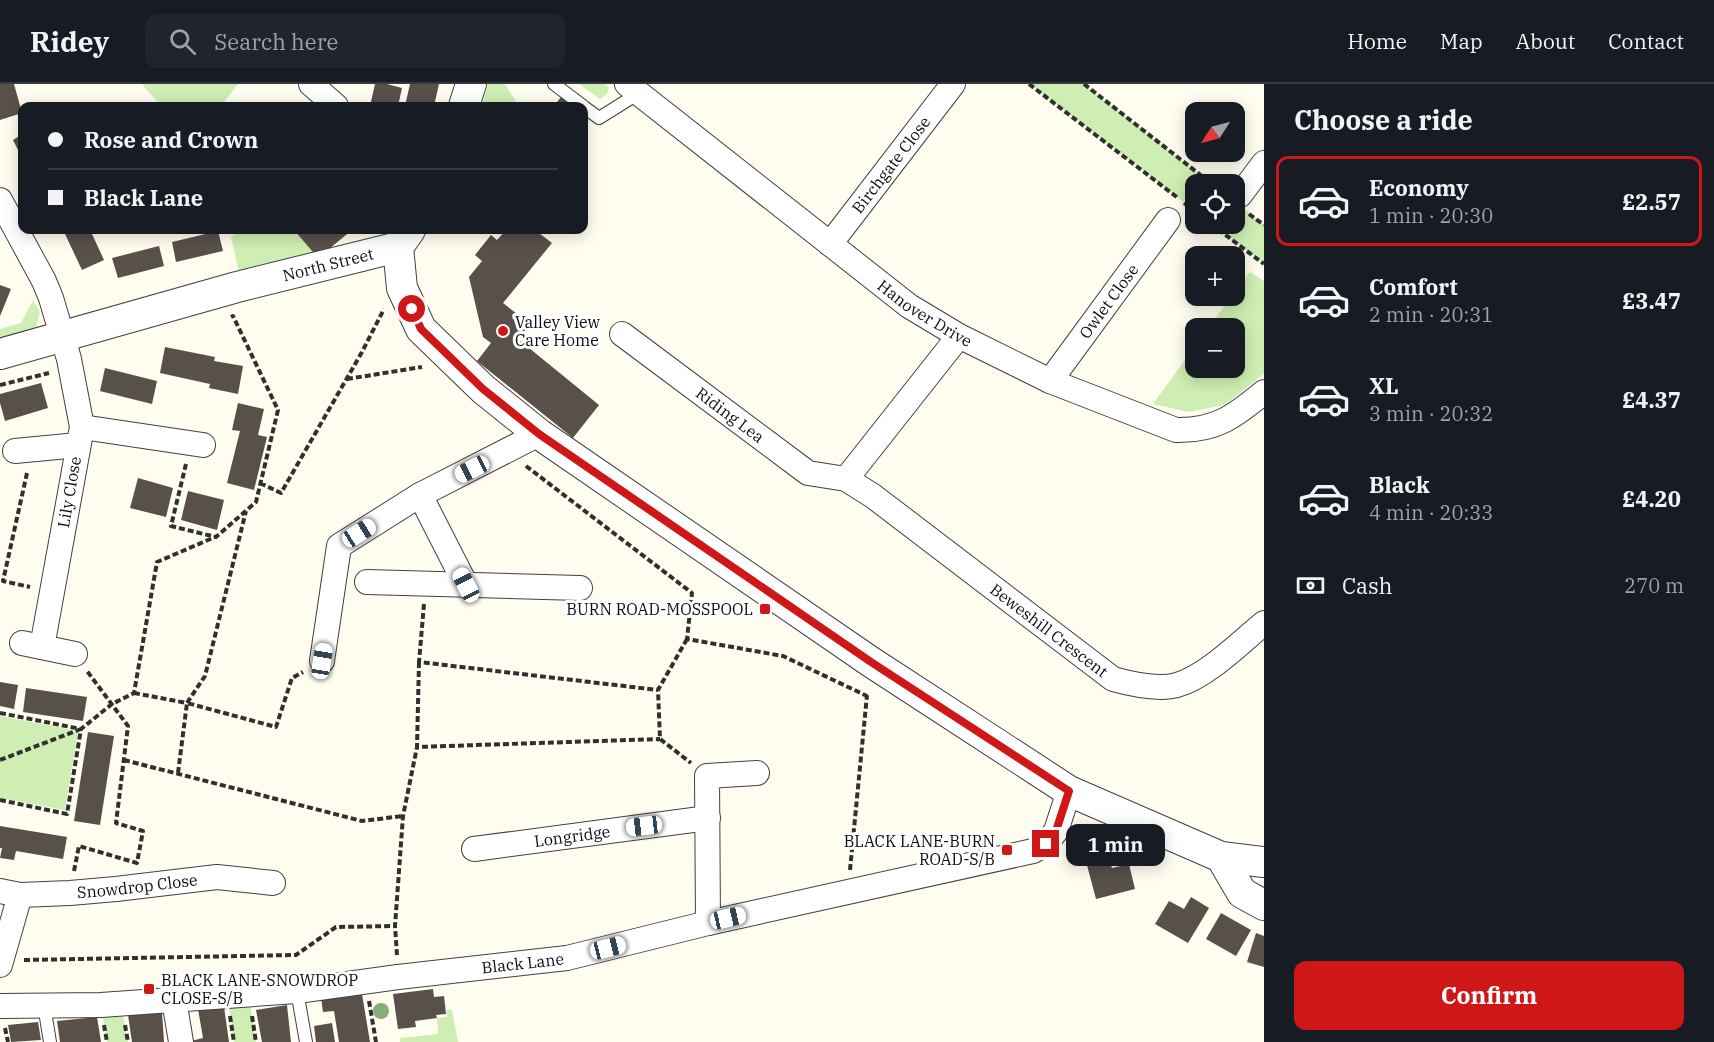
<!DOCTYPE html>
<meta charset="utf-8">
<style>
:root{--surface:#171b24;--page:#20242c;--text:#f1f3f6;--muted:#9ea1a6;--line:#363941;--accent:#ce1716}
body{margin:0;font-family:"IBM Plex Serif",serif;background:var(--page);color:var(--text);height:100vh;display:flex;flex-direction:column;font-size:22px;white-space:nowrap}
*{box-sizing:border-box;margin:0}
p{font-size:20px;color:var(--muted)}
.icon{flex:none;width:33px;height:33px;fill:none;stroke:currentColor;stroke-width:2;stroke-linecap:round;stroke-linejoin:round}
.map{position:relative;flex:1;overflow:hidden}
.side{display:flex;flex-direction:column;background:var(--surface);width:450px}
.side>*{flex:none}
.guide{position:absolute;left:18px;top:18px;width:570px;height:132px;border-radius:12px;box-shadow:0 3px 15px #0003;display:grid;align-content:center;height:132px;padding:0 30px;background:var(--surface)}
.needle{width:39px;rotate:234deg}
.buttons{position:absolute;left:1185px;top:18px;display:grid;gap:12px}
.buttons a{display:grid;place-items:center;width:60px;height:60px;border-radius:12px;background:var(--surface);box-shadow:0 3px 15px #0003;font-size:30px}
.end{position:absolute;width:27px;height:27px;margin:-14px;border:8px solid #ce1716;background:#fff;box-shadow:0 0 0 3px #fff}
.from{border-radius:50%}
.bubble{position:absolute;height:42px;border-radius:12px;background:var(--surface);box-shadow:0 3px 15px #0003;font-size:20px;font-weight:800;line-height:42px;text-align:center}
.car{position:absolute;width:18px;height:36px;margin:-18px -9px;border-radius:8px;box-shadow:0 0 4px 2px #0007;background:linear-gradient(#fff 24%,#345 0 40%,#fff 0 76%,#345 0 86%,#fff 0)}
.guide b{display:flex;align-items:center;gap:21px;height:57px;font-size:22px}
.guide b+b{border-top:2px solid var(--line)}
.guide i{width:15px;height:15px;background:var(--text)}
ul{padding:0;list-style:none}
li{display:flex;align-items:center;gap:18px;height:90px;margin:0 12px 9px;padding:0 18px;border:3px solid transparent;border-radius:12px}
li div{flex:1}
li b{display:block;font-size:22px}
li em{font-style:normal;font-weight:800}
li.current{border-color:var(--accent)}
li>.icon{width:54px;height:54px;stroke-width:1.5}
h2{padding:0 30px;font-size:27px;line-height:72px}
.pay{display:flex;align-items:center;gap:15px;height:66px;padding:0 30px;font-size:22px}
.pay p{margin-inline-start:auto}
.action{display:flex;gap:12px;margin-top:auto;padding:12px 30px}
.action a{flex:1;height:69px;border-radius:12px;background:var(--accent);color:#fff;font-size:24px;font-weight:800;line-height:69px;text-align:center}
header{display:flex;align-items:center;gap:36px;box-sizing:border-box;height:84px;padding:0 30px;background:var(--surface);border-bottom:2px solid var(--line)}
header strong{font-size:28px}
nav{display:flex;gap:33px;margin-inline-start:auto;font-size:21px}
.search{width:420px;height:54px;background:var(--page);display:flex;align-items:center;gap:15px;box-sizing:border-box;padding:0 21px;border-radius:12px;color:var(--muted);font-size:22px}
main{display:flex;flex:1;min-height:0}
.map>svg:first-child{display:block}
</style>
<header>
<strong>Ridey</strong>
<div class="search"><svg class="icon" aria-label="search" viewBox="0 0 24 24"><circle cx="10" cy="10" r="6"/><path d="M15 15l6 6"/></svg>Search here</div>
<nav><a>Home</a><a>Map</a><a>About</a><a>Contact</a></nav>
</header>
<main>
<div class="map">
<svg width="1264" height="958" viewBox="0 0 1264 958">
<rect width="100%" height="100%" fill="#fffdef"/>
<path fill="#cfeeb3" d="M142,0H238L221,22H161Z
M488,0H505L517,19L516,22H482Z
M579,0H606L609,5L606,11L600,15Z
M1030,0H1084L1212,100H1196L1195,127Z
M1235,118L1264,141V180L1211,140H1234Z
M240,146H294L318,174L242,202L231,153Z
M1250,188L1264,197V290L1224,321L1189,328L1153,320L1195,262L1196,284H1234V244H1208Z
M33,216L40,228L36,244L19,265L0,270V245L21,239Z
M0,632L78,647L65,726L0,714Z
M250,920L256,958H234L229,922Z
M446,926H452L458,958H400V954L438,950L437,934L447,933Z
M123,931L128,958H107L103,933Z"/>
<path fill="#585049" d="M0,0H14L22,29L0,36Z
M375,0H387L402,4L398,22H370Z
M410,0H439L434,22H405Z
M568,4L591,23L584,32V22H554Z
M22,50V74L13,56Z
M75,146H100L92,150L104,176L82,186L65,150Z
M294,146H352L318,174Z
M506,146H535L552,159L503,219L530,240L518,255L599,321L573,354L477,277L491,259L483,253L469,193L482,177L475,171L491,151L497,156Z
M218,147L223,167L176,178L172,158Z
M159,162L164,182L118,194L112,174Z
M0,201L11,205L0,232Z
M165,263L215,273L214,277L243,282L238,310L209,304L210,300L160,289Z
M105,284L157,297L152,320L100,307Z
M41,299L48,324L5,337L0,319V310Z
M238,319L264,325L258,351L267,353L254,406L227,399L240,347L232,346Z
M138,394L173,404L166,433L130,424Z
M188,407L224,416L217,446L181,436Z
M0,598L18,601L14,625L0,622Z
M26,604L87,613L83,637L23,628Z
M88,648L114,652L100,741L74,737Z
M0,742L67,753L63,775L16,767L14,776L0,774L2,764H0Z
M1106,764L1112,784L1129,780L1135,805L1096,815L1084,770Z
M1191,813L1209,824L1188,859L1155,840L1169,817L1184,825Z
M1221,829L1251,846L1236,872L1206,855Z
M1256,849L1264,852V883L1247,878Z
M433,905L434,913L444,912L446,930L436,931L437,934L415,937L416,943L398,945L393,910Z
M362,910L370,958H339L334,927L323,928L321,914Z
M287,921L291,958H262L256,926Z
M224,923L229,958H187L203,954L198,925Z
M162,928L164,958H132L128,931Z
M97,933L101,958H60L57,937Z
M38,938L41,956L11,958L8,941Z
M332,939L335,958H316L314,942Z"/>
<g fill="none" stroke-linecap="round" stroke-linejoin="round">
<g stroke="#414141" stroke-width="14">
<path id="service" d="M554,0L583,22
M584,23L599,34L639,9
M297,907L306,958
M44,921L50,958"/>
</g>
<g stroke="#414141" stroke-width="26">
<g id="minor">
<path d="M311,0L336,22"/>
<path id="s1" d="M627,0L909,222L959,252L1050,297L1176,346C1216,347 1235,332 1264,308"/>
<path d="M1240,111L1264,79"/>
<path d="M0,116L44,197L51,214L69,275L82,343L42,563"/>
<path id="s2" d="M830,160L953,0"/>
<path id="s3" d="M622,250L808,389L846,395L873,412L1113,595C1131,600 1159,606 1177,601C1206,593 1241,558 1264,539"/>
<path id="s4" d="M1050,297L1168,136"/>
<path d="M82,343L203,361"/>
<path d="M15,367L78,361"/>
<path d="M846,395L959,252"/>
<path d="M420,411L466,501"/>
<path d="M367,498L580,504"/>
<path d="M22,559L75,570"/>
<path d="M322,577L339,462L420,411L539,350"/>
<path id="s5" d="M474,765L708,734"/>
<path id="s6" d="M0,807L20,811L70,809L116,805L217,793L273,799"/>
<path d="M708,839L707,692L757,689"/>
<path d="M0,881L20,811"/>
<path d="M174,916L181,958"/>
<path id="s7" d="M0,922L101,921L297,907L398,893L567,874L708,839L1033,767L1046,760L1056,747L1069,707"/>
</g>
</g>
<g stroke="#414141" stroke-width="32">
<g id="tertiary">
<path d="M464,22L471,0"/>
<path d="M398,163L402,204L421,245L483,305L539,350L871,578L1069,707L1221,773L1242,809L1264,821"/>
<path id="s8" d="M0,270L237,203L398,163L410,146"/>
<path d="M1221,773L1264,778"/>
</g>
</g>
<path stroke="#303030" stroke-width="4" stroke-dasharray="6 3" stroke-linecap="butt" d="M1029,0L1178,114
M1084,0L1212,100
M1184,119L1196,128
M1249,130L1264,141
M1211,140L1264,180
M347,295L422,283
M0,301L49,289
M186,380L171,442L216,453L256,418L278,326L233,232L231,233
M526,382L692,509L687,555L783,572L867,612
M27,389L3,497L30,503
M260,399L281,409L362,268L384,225
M424,520L419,578L658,606
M687,555L658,606L660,655L691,679
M419,578L417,663L660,655
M134,609L187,619L205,592L246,427
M0,629L81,645
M0,676L81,645
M124,676L362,737L403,732
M178,689L187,619L276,643L292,594L303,588
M0,716L67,730L81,645L112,620L134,609L157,478L215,453
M850,786L867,611
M74,787L79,762L137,779L143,747L116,739L128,642L87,587
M397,871L395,842L403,732L417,663
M24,876L296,871L336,843L395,842
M369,917L376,958
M230,932L234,958
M252,932L256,958
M104,941L107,958
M125,941L128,958
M5,944L8,958"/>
<use href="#service" stroke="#fff" stroke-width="12"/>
<use href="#minor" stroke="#fff" stroke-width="24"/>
<use href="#tertiary" stroke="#fff" stroke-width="30"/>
</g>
<circle fill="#87ae78" cx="381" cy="927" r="8"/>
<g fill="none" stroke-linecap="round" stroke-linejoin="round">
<path stroke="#ce1716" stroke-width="8" d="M412,225L421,245L483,305L539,350L871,578L1069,707L1056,747L1046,760"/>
</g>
<g fill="#ce1716" stroke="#fff" stroke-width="2">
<circle cx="503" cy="247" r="6"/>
<rect x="759" y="519" width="12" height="12" rx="3"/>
<rect x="1001" y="760" width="12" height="12" rx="3"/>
<rect x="143" y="899" width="12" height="12" rx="3"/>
</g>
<g text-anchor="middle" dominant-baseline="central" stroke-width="6" stroke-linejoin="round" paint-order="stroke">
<g font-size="16" fill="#0e0e0e" stroke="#fff">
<text stroke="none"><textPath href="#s2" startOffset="100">Birchgate Close</textPath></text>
<text stroke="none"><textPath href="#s8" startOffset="340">North Street</textPath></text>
<text stroke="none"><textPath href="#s4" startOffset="99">Owlet Close</textPath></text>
<text stroke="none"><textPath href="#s1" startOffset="376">Hanover Drive</textPath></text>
<text stroke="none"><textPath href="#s3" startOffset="135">Riding Lea</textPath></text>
<text transform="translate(69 408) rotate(-80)">Lily Close</text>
<text stroke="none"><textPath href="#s3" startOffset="524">Beweshill Crescent</textPath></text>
<text stroke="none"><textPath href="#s5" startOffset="99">Longridge</textPath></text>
<text stroke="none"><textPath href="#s6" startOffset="138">Snowdrop Close</textPath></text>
<text stroke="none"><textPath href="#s7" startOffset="525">Black Lane</textPath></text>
</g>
<g font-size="16" fill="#0e0e0e" stroke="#fff" text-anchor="start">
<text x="515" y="238">Valley View<tspan x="515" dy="18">Care Home</tspan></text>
<text x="753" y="525" text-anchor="end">BURN ROAD-MOSSPOOL</text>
<text x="995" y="757" text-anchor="end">BLACK LANE-BURN<tspan x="995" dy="18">ROAD-S/B</tspan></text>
<text x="161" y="896">BLACK LANE-SNOWDROP<tspan x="161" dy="18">CLOSE-S/B</tspan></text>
</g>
</g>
</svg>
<div class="buttons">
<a><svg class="needle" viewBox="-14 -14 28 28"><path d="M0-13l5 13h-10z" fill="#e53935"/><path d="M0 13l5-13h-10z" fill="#9ea1a6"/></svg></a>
<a><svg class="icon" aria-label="locate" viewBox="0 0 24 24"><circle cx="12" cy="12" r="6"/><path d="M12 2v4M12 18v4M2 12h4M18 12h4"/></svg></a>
<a>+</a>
<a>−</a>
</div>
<i class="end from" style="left:412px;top:225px"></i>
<i class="end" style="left:1046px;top:760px"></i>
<div class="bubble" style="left:1066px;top:740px;width:99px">1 min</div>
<i class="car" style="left:472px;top:385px;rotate:243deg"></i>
<i class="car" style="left:359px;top:449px;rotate:58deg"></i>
<i class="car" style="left:466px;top:501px;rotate:333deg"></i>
<i class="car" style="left:322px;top:577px;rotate:9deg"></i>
<i class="car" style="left:644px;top:742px;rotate:263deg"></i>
<i class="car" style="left:728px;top:834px;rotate:77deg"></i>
<i class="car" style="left:608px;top:864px;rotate:76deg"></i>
<div class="guide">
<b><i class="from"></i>Rose and Crown</b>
<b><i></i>Black Lane</b>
</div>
</div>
<section class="side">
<h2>Choose a ride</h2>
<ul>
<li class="current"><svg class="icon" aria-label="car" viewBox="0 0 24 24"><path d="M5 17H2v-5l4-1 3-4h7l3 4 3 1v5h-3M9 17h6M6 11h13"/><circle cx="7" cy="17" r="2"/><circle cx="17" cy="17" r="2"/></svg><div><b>Economy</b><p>1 min · 20:30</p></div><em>£2.57</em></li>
<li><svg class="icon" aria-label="car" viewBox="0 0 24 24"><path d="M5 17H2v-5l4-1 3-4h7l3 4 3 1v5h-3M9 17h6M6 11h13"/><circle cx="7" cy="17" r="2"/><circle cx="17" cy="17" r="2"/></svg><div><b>Comfort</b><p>2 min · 20:31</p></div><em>£3.47</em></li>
<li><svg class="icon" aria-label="car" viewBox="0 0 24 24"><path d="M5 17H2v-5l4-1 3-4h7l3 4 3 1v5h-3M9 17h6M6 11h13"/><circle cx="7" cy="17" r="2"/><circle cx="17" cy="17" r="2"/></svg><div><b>XL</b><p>3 min · 20:32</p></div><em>£4.37</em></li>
<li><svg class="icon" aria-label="car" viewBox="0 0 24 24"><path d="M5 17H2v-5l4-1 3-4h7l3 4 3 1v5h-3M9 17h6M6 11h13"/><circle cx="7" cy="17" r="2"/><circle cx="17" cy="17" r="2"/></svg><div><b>Black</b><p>4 min · 20:33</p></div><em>£4.20</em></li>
</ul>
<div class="pay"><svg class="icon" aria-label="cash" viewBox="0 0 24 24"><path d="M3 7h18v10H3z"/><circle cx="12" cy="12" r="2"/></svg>Cash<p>270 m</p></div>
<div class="action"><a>Confirm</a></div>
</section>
</main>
